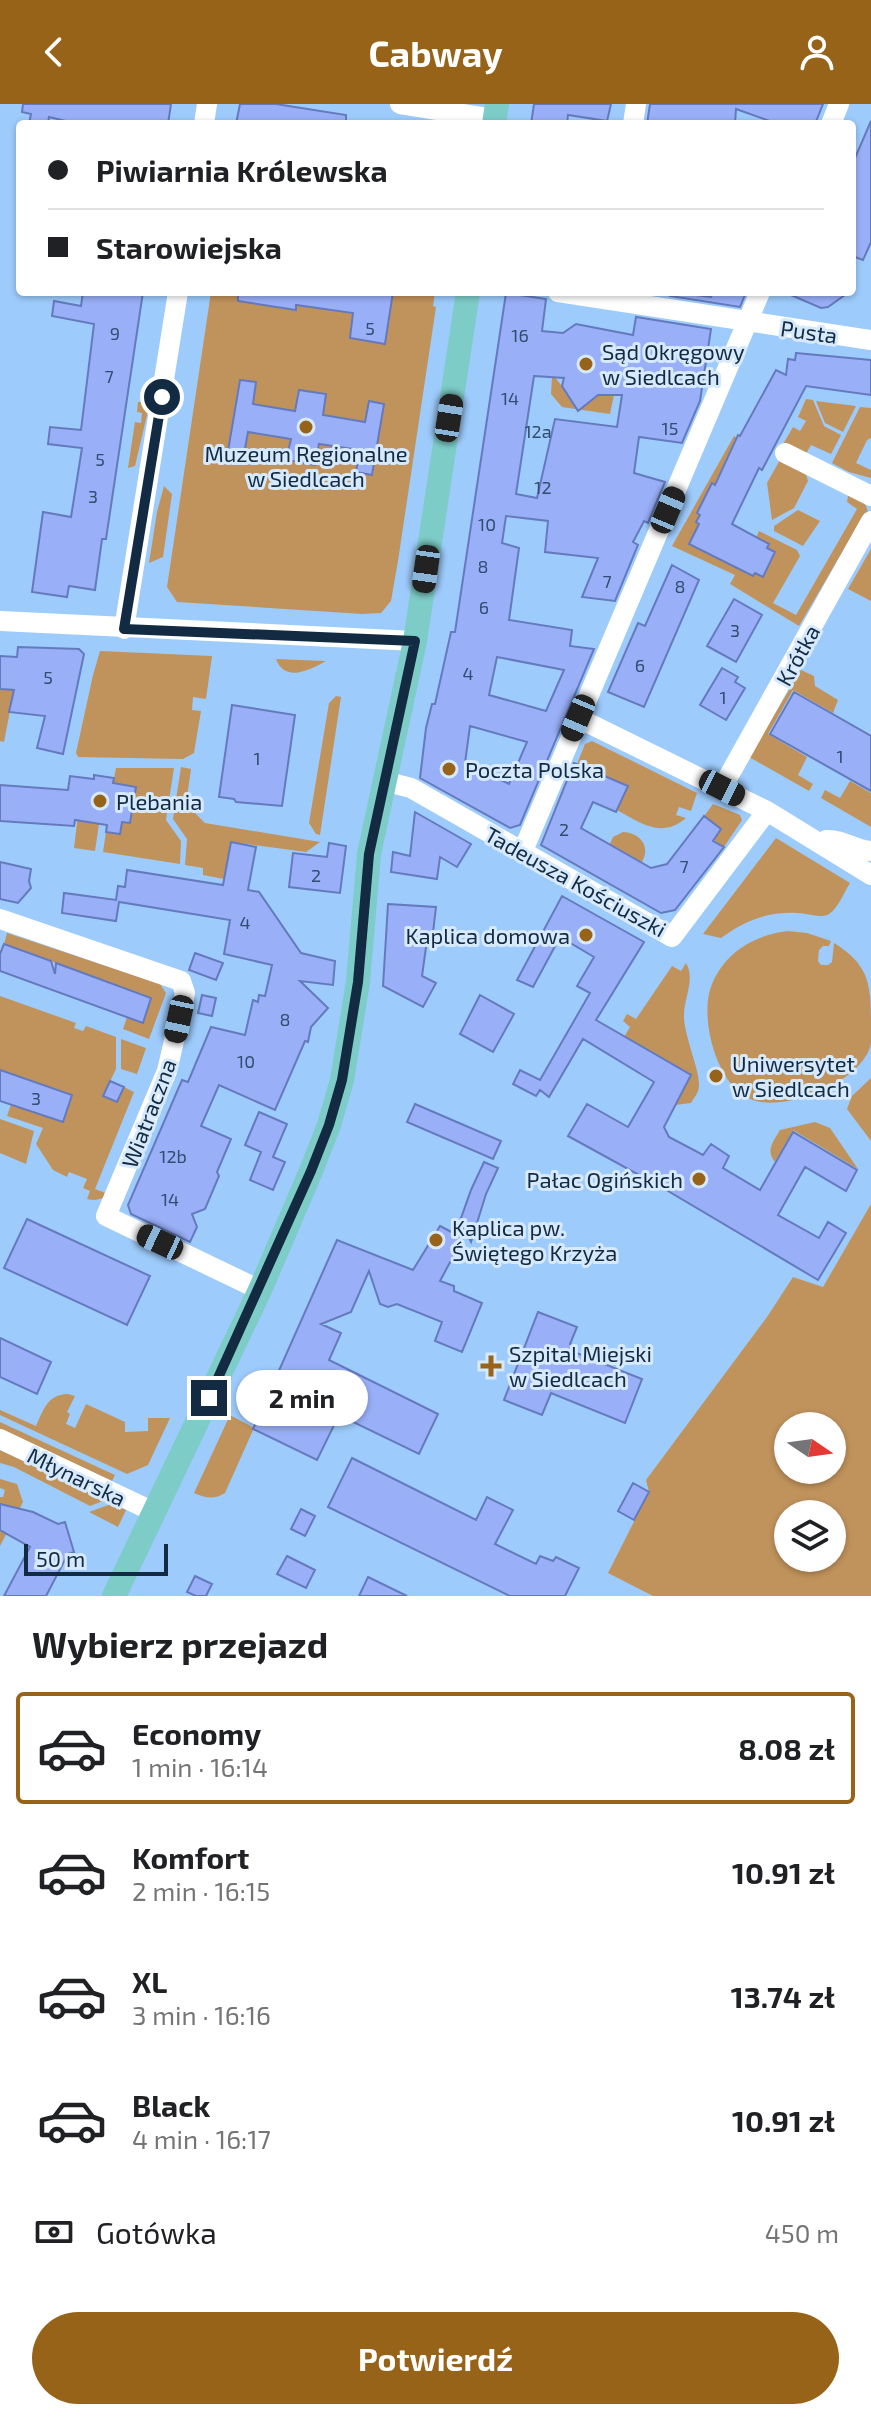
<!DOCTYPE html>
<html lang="pl">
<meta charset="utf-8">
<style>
:root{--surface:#fff;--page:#f6f6f6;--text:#202124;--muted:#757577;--line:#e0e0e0;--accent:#976318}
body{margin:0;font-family:"Exo 2",sans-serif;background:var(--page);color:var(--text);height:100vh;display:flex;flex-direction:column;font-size:30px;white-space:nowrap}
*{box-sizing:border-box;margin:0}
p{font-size:26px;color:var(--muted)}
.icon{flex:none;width:44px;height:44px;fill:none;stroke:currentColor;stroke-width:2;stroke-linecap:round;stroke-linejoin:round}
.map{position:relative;height:1492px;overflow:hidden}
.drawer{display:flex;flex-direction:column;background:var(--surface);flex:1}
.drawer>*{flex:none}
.top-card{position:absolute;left:16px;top:16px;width:840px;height:176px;border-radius:8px;box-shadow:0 2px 6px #0004;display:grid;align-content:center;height:176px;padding:0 32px;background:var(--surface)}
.needle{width:52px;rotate:103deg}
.tools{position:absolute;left:774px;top:1308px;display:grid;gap:16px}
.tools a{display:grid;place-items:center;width:72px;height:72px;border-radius:50%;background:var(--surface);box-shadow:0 2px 6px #0004;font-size:40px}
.scale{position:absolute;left:24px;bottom:20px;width:144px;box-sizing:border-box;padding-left:8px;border:4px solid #132b42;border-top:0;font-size:22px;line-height:28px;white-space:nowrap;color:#132b42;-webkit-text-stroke:6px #d7e9fc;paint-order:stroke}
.end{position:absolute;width:36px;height:36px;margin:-18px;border:10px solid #132b42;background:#fff;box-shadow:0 0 0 4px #fff}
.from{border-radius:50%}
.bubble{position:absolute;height:56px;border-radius:28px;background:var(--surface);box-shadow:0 2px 6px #0004;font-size:26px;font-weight:700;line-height:56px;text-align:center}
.car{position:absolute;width:24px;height:48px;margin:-24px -12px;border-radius:10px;box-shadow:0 0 6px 2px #0007;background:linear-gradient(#222 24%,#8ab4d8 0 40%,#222 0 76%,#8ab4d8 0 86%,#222 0)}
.top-card b{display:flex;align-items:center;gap:28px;height:76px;font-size:30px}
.top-card b+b{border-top:2px solid var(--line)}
.top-card i{width:20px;height:20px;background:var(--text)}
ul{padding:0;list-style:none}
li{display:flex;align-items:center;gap:24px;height:112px;margin:0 16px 12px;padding:0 16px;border:4px solid transparent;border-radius:8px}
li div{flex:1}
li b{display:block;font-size:30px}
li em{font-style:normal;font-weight:700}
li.selected{border-color:var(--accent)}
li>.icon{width:72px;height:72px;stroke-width:1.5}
h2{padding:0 32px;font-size:36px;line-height:96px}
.pay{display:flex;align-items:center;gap:20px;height:88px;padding:0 32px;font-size:30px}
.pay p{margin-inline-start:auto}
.primary-button{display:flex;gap:16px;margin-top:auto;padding:16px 32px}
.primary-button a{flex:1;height:92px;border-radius:48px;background:var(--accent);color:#fff;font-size:32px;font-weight:700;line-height:92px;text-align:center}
header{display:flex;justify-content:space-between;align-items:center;height:104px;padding:0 32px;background:var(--accent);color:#fff;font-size:36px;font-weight:700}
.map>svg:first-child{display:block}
</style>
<header><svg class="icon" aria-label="back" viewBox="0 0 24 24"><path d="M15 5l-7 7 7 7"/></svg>Cabway<svg class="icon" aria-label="person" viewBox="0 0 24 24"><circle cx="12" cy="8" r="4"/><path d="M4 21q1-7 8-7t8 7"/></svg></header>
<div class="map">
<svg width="871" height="1492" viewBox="0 0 871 1492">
<rect width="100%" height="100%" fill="#9dcbfc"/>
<path fill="#c1935c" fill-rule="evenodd" d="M211,188H435L433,202L436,203L398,457L391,497L381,509L362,510L177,498L167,483Z
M618,272L610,310L562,303L551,290L552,273H555L564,285Z
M806,295L813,296L824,322L841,331L831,350L811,341L804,353L782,342L793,323L800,327L806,317L798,313Z
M816,297L856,302L843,328L825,319Z
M138,298H150L135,362L128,364L135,318L141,319L142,309L137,308Z
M860,303L871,304V334L867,336L856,359L871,366V374L849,368L832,359Z
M734,332L737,334L715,381L711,380L697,409L700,411L696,418L699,420L693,432L763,472L775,448L767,444L769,440L756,434L759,427L797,446L800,452L773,499L796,511L857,405L847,398L848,392L853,390C862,396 866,398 868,409L858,421L799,522L730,480L735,471L672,442Z
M781,354L805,367L808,377L794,404L772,416L767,379Z
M164,382L172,390L163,453L149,459L157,408Z
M798,406L820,417L803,442L774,427V422Z
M871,445V497L848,485Z
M100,547L212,552L206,595L193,593L192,606L201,607L194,649L183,655L78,653L76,649L93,571Z
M276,555L325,557H326C310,566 285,579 276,555Z
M801,566L814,572L815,582L838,596L833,609L793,586L768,630L807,653L798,671L813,680L809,687L749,653Z
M0,585L14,586L4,638L0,637Z
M336,592L341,593L320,731L316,730L309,719L329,599Z
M592,637L697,689L691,707L679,703L676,711L686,714C661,735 641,719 617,706L627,682L577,660L585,640Z
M181,663L191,665L186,700L205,719L320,738L306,748L231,738L224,775L203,771V764L185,761L187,735L173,715Z
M116,664H174L166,716L181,737L180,760L103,748L106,728L120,730L122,718L130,719L136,683L113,679Z
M850,677L871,689V723L821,694L825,686L840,694Z
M713,700L740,711L742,716L724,743L714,736L721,725L704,712Z
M78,711L86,712V718L99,720L95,747L74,744Z
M623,728C640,729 651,742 642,758L610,740L613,733Z
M776,734L850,779C844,788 838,805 829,810C821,815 807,809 798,809C768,807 744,817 721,834L703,830Z
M788,827L807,829L831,837L829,842H823L819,846L818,857L821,861H828L832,858L834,839C868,860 871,879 871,916C871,924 871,933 871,940C862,978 787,1008 753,996C717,985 698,912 712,880C726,847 755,831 788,827Z
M7,829L160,880L166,889L149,935L123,925L127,913L143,919L151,894L4,840Z
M686,859C696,876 683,895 684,914C685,934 700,967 699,982C699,988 694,994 691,999L675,1001L624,933L630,923L623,917L627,910L636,915L672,862L681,867Z
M0,892L76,919L74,924L83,927L86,922L116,933V965L103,992L117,998L124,983L134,988L95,1085L108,1090C101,1096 96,1097 87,1095L90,1087L83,1084L87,1075L69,1068L67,1073L53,1066L36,1040L43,1024L7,1012L11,1000L63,1018L72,991L0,966Z
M121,935L146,944L137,970L121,965Z
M871,974V1037L847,1005L852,992Z
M0,1015L34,1027L26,1060L0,1049Z
M815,1018L830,1024L858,1065L793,1026L775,1058C765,1047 774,1036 780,1026Z
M871,1100V1492H653L608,1469L649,1388L646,1376L767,1213L793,1173L823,1183ZM788,1322H832V1366H788ZM788,1410H832V1454H788Z
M68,1290L75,1292L67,1308L70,1310L66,1320L75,1324L86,1300L125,1318V1328L148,1327V1314H170L148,1361L127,1370L0,1311V1306L36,1322C44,1305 47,1291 68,1290Z
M230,1311L254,1324L225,1389C214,1396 205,1394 194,1389Z
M0,1318L115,1371L112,1377L0,1325Z
M0,1346L108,1395L90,1402L14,1363L0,1359Z
M0,1375L17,1380L23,1398L0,1442V1429L7,1403L0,1400V1393H3L5,1386L0,1384Z
M114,1399L126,1406L118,1423L89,1408Z"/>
<path fill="#99aff7" stroke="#657abd" stroke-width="2" fill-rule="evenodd" d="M23,0H171L168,20H78L49,13L48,20H29L31,10L22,8Z
M240,0H276L346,11V20H236Z
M534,0H611L607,17L568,11L567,20H531Z
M650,0H823L815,20H778L736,5L735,20H647Z
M871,17V138L863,156L852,152V61Z
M83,188H143L106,435H102L95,486L69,482L67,493L32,488L43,408L71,413L82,344L48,340L50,323L81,326L94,220L52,212L54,197L81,202Z
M238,188H393L385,240L350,234L353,209L296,201V206L238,197Z
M671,188L711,193L713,188H746L740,203L670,192Z
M784,188H849L828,203L821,204Z
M506,189L546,195L542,227L563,229L576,220L633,231L636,213L711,225L700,297L682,339L639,333L634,369L665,378L648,419L644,417L633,438L638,441L615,497L582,493L598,454L545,448L548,417L506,412L502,439L519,444L509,516L572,526L570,542L594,545L520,721L510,724L420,674L426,624L432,600H435L451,528H455ZM534,272L564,274L562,282L578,307L598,291H622L617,323L555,315L537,394L516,390ZM497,553L564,566L546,607L489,591ZM470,622L527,638L509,680L465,659Z
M796,249L871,256V291L806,282L762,366L759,364L732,420L769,440L767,444L775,448L763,473L755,469L753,472L689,440L699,420L696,418L700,411L697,409L712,379L715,381L738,331L740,332L776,266L786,271L788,255L795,256Z
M240,276L256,278L253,300L295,307L299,286L326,290L323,311L365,318L369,297L384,300L372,371L356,368L360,346L319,340L315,361L286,356L291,335L248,328L244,350L228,347Z
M672,461L699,476L644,603L608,588L638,519L645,522Z
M734,495L762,511L736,558L707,542Z
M18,543L79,545L84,550L63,650L37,644L45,612L9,608L14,586L0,585V552L17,553Z
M722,564L738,573L735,578L745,584L726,616L700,601Z
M794,588L871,632V687L770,630Z
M232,601L295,611L282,702L236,698L234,695L219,693Z
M574,659L628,682L616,708L593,698L581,724L651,764L667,760L704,712L721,725L713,737L724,743L675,806L661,809L541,741Z
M94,671L114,674L113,679L136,683L130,719L122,718L120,730L106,728L107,721L75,716L74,722L0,717V681L68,686L70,672L94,675Z
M415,708L471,740L457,763L440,753L437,775L391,768L393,748L410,752Z
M231,738L256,743L248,786L259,788L301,849L335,857L333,881L300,877L328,904L311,923L308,938L305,937L275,1006L219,981L201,1022L231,1035L217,1068L219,1072L205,1105L192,1110L197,1123L190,1138L131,1110L128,1101L182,976L188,978L211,923L245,931L253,896L258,898L259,891L265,892L272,861L224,850L230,816L119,798L116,817L62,809L64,789L116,796L118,782L125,783L127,766L223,781Z
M329,739L346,742L340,789L289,783L293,749L327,753Z
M0,758L31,765L29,777L31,784L18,799L0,795Z
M562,792L644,838L596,916L691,971L664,1023L669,1033L703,1051L711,1040L729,1052L723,1064L760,1086L793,1028L857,1066L846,1087L805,1063L778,1111L819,1134L828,1118L846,1129L818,1176L663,1084L651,1072L648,1076L568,1032L587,1000L628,1023L654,978L583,935L549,993L540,986L536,992L513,980L520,966L540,976L590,889L577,882L594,853L560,833L533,883L517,876Z
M388,800L436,803L432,837L427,836L422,872L436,879L423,903L383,882Z
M4,840L51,857L55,870L56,859L151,894L143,919L0,867V850Z
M195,849L223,859L216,876L189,866Z
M202,891L216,894L212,912L198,909Z
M480,891L514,910L493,948L460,930Z
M0,966L72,991L63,1018L0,997Z
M110,977L124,983L117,998L103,992Z
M415,1000L501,1037L493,1055L407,1018Z
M259,1008L287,1020L273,1053L285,1058L273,1086L250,1076L261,1048L245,1041Z
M484,1058L498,1064L486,1090L471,1138L460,1117L471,1086Z
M27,1115L150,1172L127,1221L4,1164Z
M440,1122L463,1134L440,1177L454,1182V1187L482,1199L462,1248L435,1237L442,1218L397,1200L388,1203L380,1200L369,1167L351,1208L321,1220L341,1229L329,1256L438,1310L419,1350L339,1311L317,1356L253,1325L337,1136L413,1166Z
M538,1208L577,1223L570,1240L576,1243L574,1248L642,1275L625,1319L551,1289L542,1311L504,1296Z
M0,1234L51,1258L37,1290L0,1273Z
M352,1354L476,1416L487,1393L513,1406L495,1440L536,1460L540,1452L553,1457L556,1453L579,1464L565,1492H510L328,1403Z
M633,1379L649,1388L634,1416L618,1407Z
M0,1400L33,1408L58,1420L65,1418L74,1448L68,1450L46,1492H4L30,1443L0,1426Z
M301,1405L315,1412L305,1432L291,1425Z
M287,1452L315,1466L306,1484L277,1470Z
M195,1472L212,1480L206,1492H196L187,1488Z
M368,1473L407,1492H359Z"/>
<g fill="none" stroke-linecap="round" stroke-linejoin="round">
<path stroke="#fff" stroke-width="20" d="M400,0L494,15
M204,20L207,0
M633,20L636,0
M831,20L839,0
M558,188L871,236
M785,349L871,392
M0,517L415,537
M124,525L178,188
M578,614L767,707L871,771
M384,677L411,684L672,833L767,707
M722,684L871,417
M826,736C843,735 854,746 871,747
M522,749L760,188
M0,815L181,877L185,889L167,967L106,1112L260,1186
M0,1335L154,1408"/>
<path stroke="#7dccc8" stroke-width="24" d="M494,20L497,0
M114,1492L260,1186L311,1067L329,1021L342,976L358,878L369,750L415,537L468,188"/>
</g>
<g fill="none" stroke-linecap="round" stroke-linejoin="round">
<path stroke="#132b42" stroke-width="10" d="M162,293L124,525L415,537L369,750L358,878L342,976L329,1021L311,1067L209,1294"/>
</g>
<g fill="#976318" stroke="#d7e9fc" stroke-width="3">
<circle cx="586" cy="260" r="8"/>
<circle cx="306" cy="323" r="8"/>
<circle cx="449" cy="665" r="8"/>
<circle cx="100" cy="697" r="8"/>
<circle cx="586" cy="831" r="8"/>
<circle cx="716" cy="972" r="8"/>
<circle cx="699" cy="1075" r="8"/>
<circle cx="436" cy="1136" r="8"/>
<path d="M487 1250h8v8h8v8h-8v8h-8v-8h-8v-8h8z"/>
</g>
<g text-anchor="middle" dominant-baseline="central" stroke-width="6" stroke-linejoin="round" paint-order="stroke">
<g font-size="18" fill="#344c6f">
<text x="370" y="224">5</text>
<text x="115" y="229">9</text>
<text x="520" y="231">16</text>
<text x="109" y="272">7</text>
<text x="510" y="294">14</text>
<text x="670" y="324">15</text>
<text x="538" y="327">12a</text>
<text x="100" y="355">5</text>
<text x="543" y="383">12</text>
<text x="93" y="392">3</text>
<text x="487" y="420">10</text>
<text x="483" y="462">8</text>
<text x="607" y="477">7</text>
<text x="680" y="482">8</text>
<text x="484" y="503">6</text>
<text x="735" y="526">3</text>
<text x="640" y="561">6</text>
<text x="468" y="569">4</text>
<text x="48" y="573">5</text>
<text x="723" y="593">1</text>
<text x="840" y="652">1</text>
<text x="257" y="654">1</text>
<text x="564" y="725">2</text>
<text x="684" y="762">7</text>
<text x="316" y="771">2</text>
<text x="245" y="818">4</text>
<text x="285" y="915">8</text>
<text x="246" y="957">10</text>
<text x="36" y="994">3</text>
<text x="173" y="1052">12b</text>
<text x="170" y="1095">14</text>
</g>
<g font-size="22" fill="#132b42" stroke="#d7e9fc">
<text transform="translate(809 227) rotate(8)">Pusta</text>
<text transform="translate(797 551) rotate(-61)">Krótka</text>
<text transform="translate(576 777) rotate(29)">Tadeusza Kościuszki</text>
<text transform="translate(148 1009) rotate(-69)">Wiatraczna</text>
<text transform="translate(77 1372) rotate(26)">Młynarska</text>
</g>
<g font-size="22" fill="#132b42" stroke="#d7e9fc" text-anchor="start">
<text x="602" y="247">Sąd Okręgowy<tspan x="602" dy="25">w Siedlcach</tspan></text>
<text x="306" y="349" text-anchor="middle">Muzeum Regionalne<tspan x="306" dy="25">w Siedlcach</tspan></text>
<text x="465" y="665">Poczta Polska</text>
<text x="116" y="697">Plebania</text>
<text x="570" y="831" text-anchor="end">Kaplica domowa</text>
<text x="732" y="959">Uniwersytet<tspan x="732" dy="25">w Siedlcach</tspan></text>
<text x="683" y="1075" text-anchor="end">Pałac Ogińskich</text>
<text x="452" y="1123">Kaplica pw.<tspan x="452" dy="25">Świętego Krzyża</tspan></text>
<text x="509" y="1249">Szpital Miejski<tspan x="509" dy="25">w Siedlcach</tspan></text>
</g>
</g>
</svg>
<div class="tools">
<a><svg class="needle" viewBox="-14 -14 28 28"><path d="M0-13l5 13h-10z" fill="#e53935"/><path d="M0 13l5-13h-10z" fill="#757577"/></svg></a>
<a><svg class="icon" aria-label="layers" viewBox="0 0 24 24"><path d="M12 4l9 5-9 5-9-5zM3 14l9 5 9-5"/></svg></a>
</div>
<div class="scale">50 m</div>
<i class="end from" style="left:162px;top:293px"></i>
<i class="end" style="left:209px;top:1294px"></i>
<div class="bubble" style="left:236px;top:1266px;width:132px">2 min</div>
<i class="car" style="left:449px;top:314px;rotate:9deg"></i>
<i class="car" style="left:668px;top:406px;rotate:23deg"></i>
<i class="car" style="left:426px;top:465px;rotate:188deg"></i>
<i class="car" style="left:578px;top:614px;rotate:203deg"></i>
<i class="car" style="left:722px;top:684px;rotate:117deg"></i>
<i class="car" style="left:179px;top:915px;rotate:192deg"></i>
<i class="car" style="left:160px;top:1138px;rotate:295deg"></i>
<div class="top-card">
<b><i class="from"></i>Piwiarnia Królewska</b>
<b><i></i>Starowiejska</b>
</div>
</div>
<section class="drawer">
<h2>Wybierz przejazd</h2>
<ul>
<li class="selected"><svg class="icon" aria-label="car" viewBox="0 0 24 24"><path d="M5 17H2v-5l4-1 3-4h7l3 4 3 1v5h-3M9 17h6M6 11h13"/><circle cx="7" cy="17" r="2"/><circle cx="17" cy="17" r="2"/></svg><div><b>Economy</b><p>1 min · 16:14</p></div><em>8.08 zł</em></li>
<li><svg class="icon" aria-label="car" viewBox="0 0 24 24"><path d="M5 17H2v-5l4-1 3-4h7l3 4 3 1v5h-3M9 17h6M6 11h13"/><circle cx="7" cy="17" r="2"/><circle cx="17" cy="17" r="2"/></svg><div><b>Komfort</b><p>2 min · 16:15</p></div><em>10.91 zł</em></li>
<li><svg class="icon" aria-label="car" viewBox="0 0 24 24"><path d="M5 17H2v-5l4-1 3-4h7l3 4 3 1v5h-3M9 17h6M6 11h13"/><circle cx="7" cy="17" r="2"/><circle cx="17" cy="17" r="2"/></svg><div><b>XL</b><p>3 min · 16:16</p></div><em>13.74 zł</em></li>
<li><svg class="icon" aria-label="car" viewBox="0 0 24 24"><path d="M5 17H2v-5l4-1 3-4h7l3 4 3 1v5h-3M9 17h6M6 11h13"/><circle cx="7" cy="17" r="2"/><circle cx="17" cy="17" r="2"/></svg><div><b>Black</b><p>4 min · 16:17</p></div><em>10.91 zł</em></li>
</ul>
<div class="pay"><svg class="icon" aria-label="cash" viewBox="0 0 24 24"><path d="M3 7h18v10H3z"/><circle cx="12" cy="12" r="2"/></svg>Gotówka<p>450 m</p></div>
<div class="primary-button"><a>Potwierdź</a></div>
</section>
